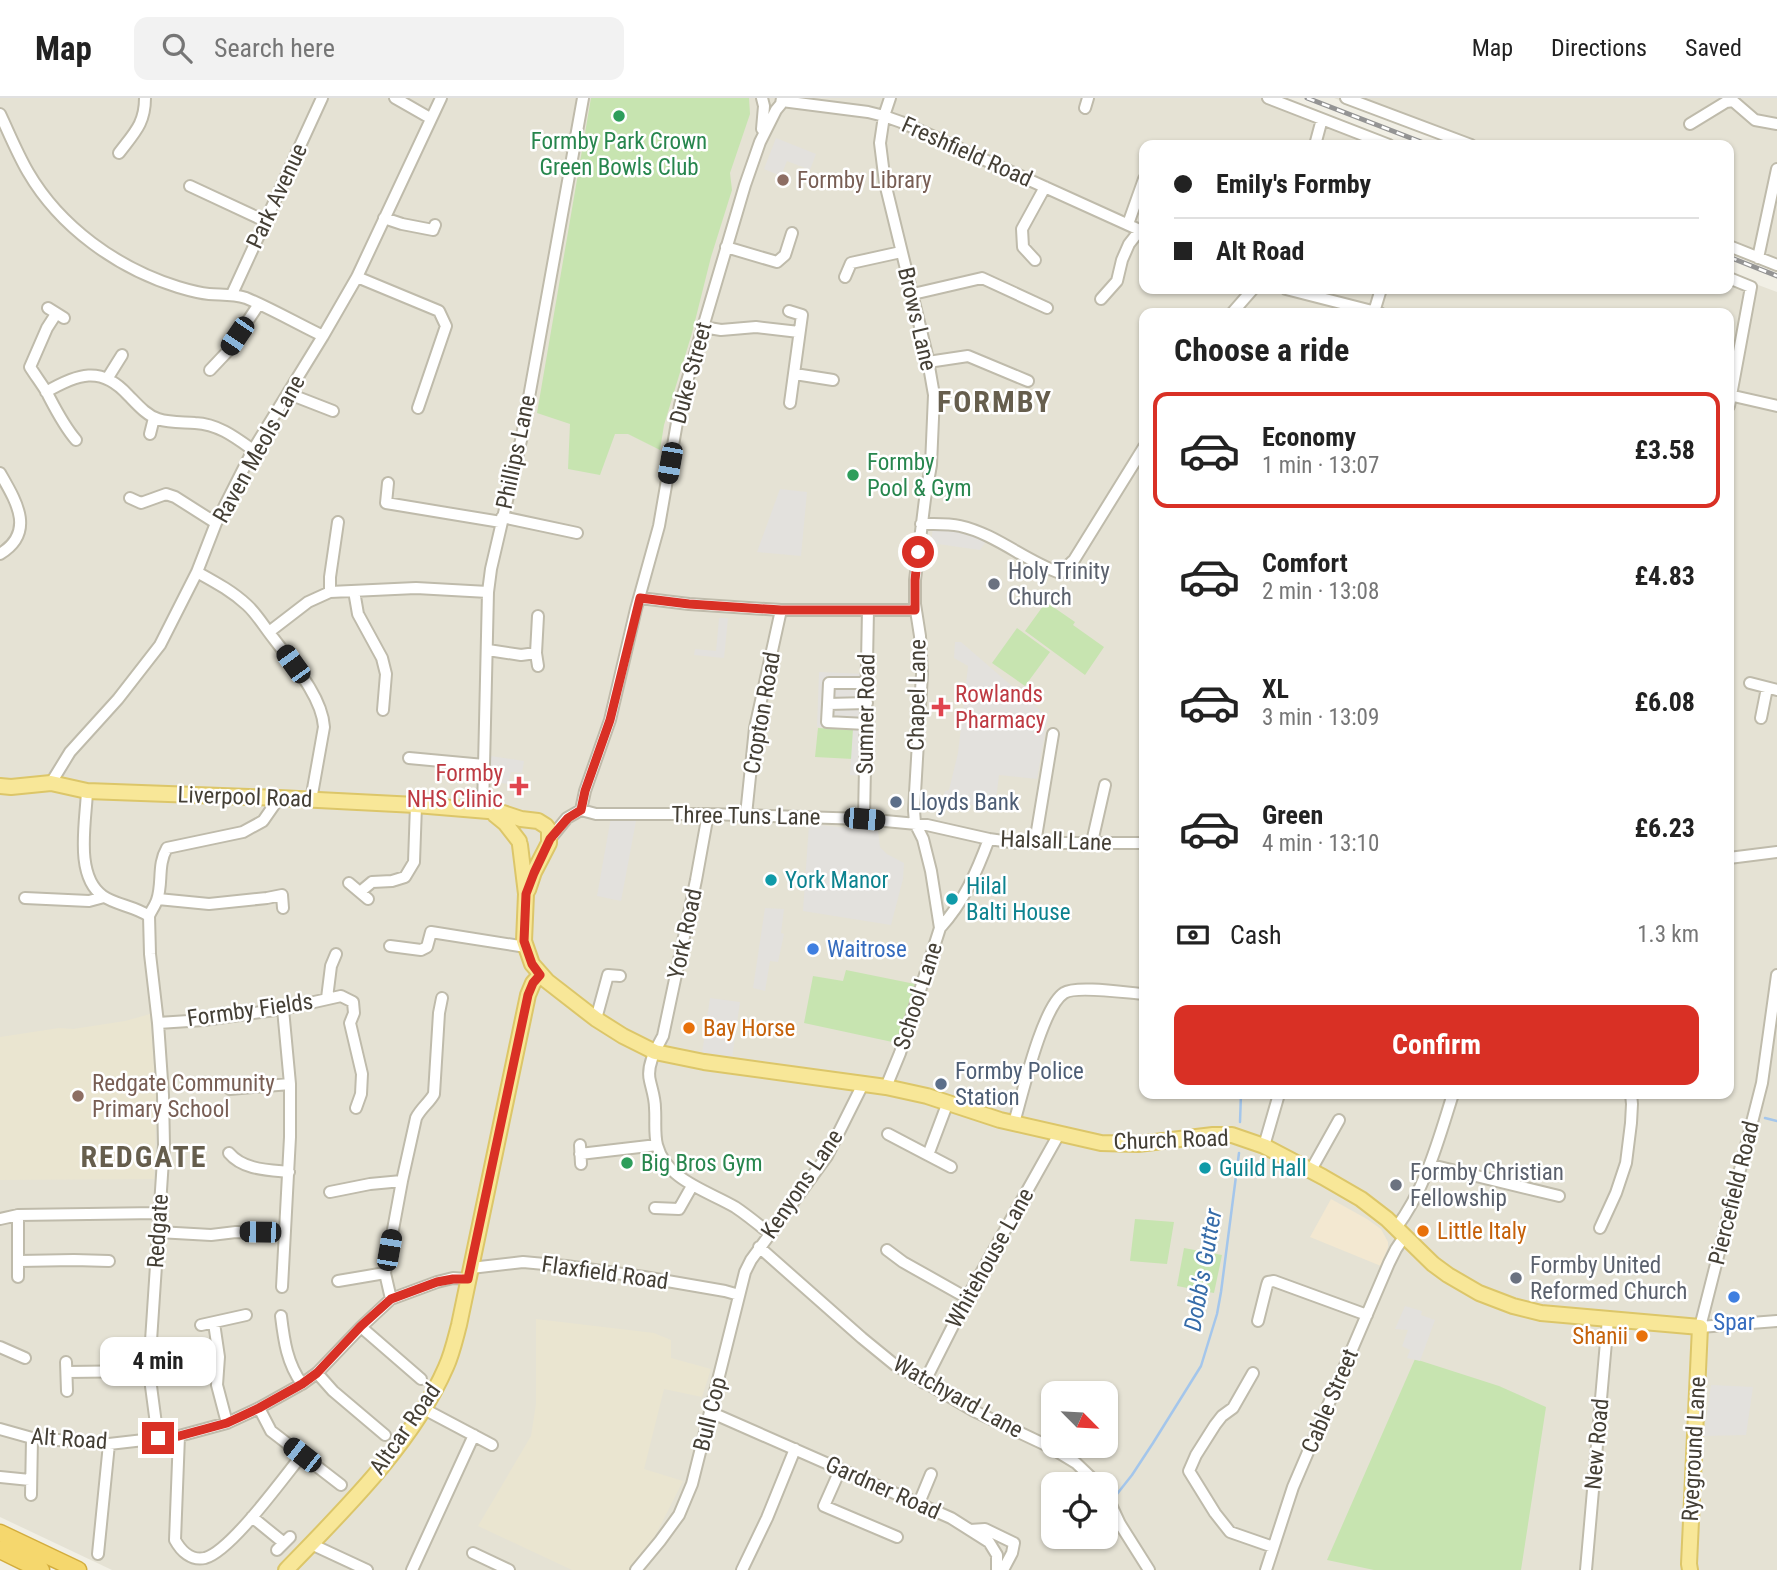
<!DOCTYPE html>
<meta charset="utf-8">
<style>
:root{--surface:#fff;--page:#f2f2f2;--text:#222;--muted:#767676;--line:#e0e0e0;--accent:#d93025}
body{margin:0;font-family:"Roboto Condensed",sans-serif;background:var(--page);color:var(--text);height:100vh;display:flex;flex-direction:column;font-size:26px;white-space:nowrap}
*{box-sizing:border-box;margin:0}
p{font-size:23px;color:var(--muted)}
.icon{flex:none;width:38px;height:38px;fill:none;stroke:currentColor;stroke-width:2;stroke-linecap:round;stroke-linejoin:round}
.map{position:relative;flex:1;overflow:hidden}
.drawer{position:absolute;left:1139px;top:210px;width:595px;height:791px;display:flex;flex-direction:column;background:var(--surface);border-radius:14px;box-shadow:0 2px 5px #0004}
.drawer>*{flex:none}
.top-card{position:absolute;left:1139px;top:42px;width:595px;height:154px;border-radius:14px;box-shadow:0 2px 5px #0004;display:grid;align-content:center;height:154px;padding:0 35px;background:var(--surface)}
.needle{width:46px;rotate:114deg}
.buttons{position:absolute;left:1041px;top:1283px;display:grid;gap:14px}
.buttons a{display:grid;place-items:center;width:77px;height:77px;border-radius:14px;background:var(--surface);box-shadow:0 2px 5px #0004;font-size:35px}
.end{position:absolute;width:32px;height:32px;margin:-16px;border:9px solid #d93025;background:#fff;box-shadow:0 0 0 4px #fff}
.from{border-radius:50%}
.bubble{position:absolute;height:49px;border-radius:14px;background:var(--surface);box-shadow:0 2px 5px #0004;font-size:23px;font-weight:700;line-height:49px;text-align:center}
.car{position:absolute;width:21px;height:42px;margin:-21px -10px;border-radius:9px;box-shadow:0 0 5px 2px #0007;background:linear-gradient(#222 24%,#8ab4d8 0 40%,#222 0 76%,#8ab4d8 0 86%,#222 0)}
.top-card b{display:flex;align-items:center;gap:24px;height:66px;font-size:26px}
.top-card b+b{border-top:2px solid var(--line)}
.top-card i{width:18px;height:18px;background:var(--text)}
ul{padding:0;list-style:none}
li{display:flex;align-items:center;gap:21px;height:116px;margin:0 14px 10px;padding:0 21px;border:4px solid transparent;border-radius:14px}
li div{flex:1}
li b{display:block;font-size:26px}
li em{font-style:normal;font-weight:700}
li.on{border-color:var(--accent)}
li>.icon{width:63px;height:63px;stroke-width:1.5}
h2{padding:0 35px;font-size:32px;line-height:84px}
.pay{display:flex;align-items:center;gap:18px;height:77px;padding:0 35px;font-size:26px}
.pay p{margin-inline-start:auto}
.action{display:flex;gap:14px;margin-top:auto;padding:14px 35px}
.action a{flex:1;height:80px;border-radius:14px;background:var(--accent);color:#fff;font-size:28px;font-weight:700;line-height:80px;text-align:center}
header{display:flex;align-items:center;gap:42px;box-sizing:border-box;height:98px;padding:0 35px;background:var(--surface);border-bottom:2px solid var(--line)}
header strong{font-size:33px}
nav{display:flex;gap:38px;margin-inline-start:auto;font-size:24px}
.search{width:490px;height:63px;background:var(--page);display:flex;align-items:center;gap:18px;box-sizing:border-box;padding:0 24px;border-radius:14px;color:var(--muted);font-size:26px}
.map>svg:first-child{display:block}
</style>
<header>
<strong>Map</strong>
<div class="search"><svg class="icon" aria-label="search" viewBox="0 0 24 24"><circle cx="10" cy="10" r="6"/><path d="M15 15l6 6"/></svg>Search here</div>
<nav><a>Map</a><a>Directions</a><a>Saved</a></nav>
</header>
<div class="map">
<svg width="1777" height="1472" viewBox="0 0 1777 1472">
<rect width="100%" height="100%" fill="#f1efe5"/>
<path fill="#e5e2d4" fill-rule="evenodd" d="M0,0H1280L1400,47H1144V191H1729V176L1777,194V1472H112L0,1419ZM1144,215H1729V996H1144ZM1054,1295H1106V1348H1054ZM1054,1386H1106V1438H1054Z
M1334,0H1777V168L1729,150V47H1458Z"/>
<path fill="#f3e8d1" d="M1331,1101L1367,1121L1381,1131L1388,1144V1149L1381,1168L1310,1139Z"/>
<path fill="#eae5d0" d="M150,916L158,1024H156L154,1081L0,1082V939L59,930L73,931L125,923Z
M536,1221L654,1235L671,1242V1260L711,1271L702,1299L664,1291L644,1371L683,1383L653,1442L630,1472H572L478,1428L531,1338L536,1306Z"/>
<path fill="#c7e4b0" d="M591,0H749L750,16L730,75L732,92L711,159L692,235L664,327L660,352L628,336H615L600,377L568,371L570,326L537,315Z
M1046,504L1075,524L1073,527L1104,549L1085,577L1025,533Z
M1017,530L1050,554L1025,588L992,565Z
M818,630L855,632L853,661L815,659Z
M846,872L915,886L897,945L804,925L813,878L843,883Z
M1135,1121L1174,1124L1167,1166L1130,1163Z
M1184,1150L1222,1157L1214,1195L1177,1188Z
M1415,1261L1499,1288L1546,1309L1521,1472H1374L1327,1462Z"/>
<path fill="#e3e1dd" d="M776,40L816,56L810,72L787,63L781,78L764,71Z
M780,391L807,394L801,458L757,454Z
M933,429L961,432L987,442L980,452L931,445Z
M719,520H728L724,560L694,557L695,551L716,553Z
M955,544H961L1048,619L1037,681L999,677L995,710L942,703L945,693L949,692L958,655L968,568L954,560Z
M819,574L865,576L862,678L850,677L853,631L817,629Z
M491,658L524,663L522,675L511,674L508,686L488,683Z
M611,719L636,723L621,803L597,798Z
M809,726L878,733L880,749L887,756L904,765L903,781L891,827L803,813Z
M765,810L784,811L781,835L784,836L778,864L770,863L765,893L753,890Z
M710,900L740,904L732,960L702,956Z
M1405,1208L1422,1213L1421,1217L1435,1222L1420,1263L1407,1260L1410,1252L1402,1248L1408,1232L1395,1231Z
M1711,1287L1753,1289L1746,1337L1704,1338Z"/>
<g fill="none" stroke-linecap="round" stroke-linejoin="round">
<path stroke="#a4c6eb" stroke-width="2.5" d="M1765,1020L1777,1023
M1240,1024L1241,996
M1117,1396L1132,1377L1153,1345L1201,1268L1217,1216L1221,1194L1239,1055"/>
<g stroke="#bfbbab" stroke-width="14">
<path id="minor" d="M395,0L430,20
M1268,0L1389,47
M1346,0L1471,47
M782,3L868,14L884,18L901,24L1144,134
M1085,10L1088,0
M0,16C9,35 17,55 28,74C60,129 117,170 178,189C188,192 198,195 209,196C222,197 233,196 246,200C272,211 298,226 323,238
M1690,26L1726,4L1733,3L1755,22L1777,26
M762,31L764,8L762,0
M1315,47L1322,21
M119,55C134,35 145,26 145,0
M190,88L265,123
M384,120L402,126L433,132L435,127
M1128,126L1144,81
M1729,148L1777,167
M726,149L777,164L785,157L792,135
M1758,160L1777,71
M1035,162L1023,149L1022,131L1045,89
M357,179L439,213L446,228L418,310
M845,179L851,165L901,154
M1729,180L1751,189L1729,308
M1286,191L1380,215
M232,196L322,0
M913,196L982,180L1047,210
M1101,201L1117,183L1122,162L1129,146L1140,132
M48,210L64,220
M789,213L802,217L790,305
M1374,214L1381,191
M1232,215L1253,191
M56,216L47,230L30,269C35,277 41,285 46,293C55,310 63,327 76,342
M703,229L721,232L756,229L799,234
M928,264L968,258L1028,283
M210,272L227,254L259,206
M795,276L833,282
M107,281L122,257
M289,293L297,299L333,313
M46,294C77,276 101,267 128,297C137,306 146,317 158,321C170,325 183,324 195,325C218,326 235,339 253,352
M1729,297L1777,308
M150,336L154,320
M0,375C16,403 36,434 0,456
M388,385L386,405L501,424
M130,400L141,405L166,396L175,399L216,425
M502,419L577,435
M921,426C934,426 947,425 960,428C996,436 1025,463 1060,475L1074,462L1144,349
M197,474C215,484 232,493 247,507C257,516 265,530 274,541C292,565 322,598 324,629L311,702
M354,493L358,516L382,560L386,576L383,612
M330,494V479L338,424
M640,500L689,506L781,512H915
M269,534L308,504L330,494L416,490L488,494
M488,552L521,557L536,555
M538,568L536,555L538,518
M1750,585L1777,592
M828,606L829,585H867
M1761,620L1767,590
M866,626L827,624L828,606L867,605
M409,660L484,667
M51,685L70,654L118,601L160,547L197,474L216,425L253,352L323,238L357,179L441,0
M87,693C86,723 74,778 103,798C116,807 134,808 149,818
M483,712L488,494L491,471L522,338L583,0
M581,712L585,693L610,622L636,511L659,428L680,307L745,87L760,44L776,12L781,6L782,0
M708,716L696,782L663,938C656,951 646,968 650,983C652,992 655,1000 655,1010C656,1022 654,1035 657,1047C666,1082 708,1093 735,1109C747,1117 758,1126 769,1135
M746,717L755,630L781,512
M864,721L868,512
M550,741L567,720L581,712L596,716H708L864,721L927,727L989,741L1018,745H1144
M1092,744L1105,687
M1035,745L1053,636
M1729,760L1777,754
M349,785L368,801
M360,794L372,784L392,783L405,779L414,764L416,707
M25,800L89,803L104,799
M158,801L209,806L267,800L282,797L283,810
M149,818L150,856L158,925L163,997L164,1047L149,1273L158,1341
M149,818C151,813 155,808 157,802C163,785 157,767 167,750L243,734L263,723L279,700
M940,830C964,804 977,773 989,741
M390,848L421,852L427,849L431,834L526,849
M1777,877L1762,985L1700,1229L1777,1223
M327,900L331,868L336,856
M596,921L608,877L620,878
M158,925L204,922L283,911L341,898L353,904L354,915L350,925L362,976L361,996L356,1010
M224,987L230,991L290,986
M886,989L900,955L940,830L931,773L923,741L915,725L914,712L922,576L920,538L915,506V482L925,401L931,367L934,297L927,257L885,85L880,45L884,18L890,0
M948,1004L928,1057L951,1069
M1014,1025C1022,998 1042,909 1064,895C1076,887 1128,895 1144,896
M888,1036L928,1057
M580,1047L581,1066
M1264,1048L1279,996
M229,1055C243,1072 269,1072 289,1074
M580,1056L657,1047
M1431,1067L1559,1098
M1311,1072L1339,1022
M330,1094L370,1086L402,1083
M655,1110L679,1111L692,1088
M0,1121L18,1117L158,1115
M1396,1130C1426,1090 1438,1043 1453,996
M1600,1130L1616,1095L1626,1065L1631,1025L1632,1006L1631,996
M158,1134L211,1137L236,1134L284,1135
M759,1149L862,1240L895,1267L974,1313L1048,1348L1076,1365L1098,1386
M887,1152L903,1164L967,1200
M19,1163L74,1162L109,1163
M471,1170L523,1164L566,1168L644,1179L725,1193L739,1197
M18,1179V1117
M338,1183L385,1175
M282,1189L290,1039V986L283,911
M391,1201L385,1175L402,1083L416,1020C421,1010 429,1005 434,996L439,915L442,900
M281,1218C284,1243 287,1265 302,1286
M1258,1223L1267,1187L1268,1184L1274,1183L1367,1217
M214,1225L219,1259L217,1287L227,1325
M201,1227L246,1217
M361,1229L421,1281
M0,1249L25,1260
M66,1264L67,1293
M67,1274L149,1273
M317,1275L333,1293L385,1337
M1253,1275L1233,1310L1222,1318L1215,1327L1196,1357L1189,1373L1215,1415L1230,1434L1273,1449
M924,1285L967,1200L1059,1036
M259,1310L271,1333L341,1387
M424,1311L492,1347
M710,1314L951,1420L989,1444L997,1457V1472
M0,1331L32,1340L109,1346L179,1338L227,1325L259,1310L302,1286L317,1275L361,1229L391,1201L437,1184L453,1180L468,1181
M179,1338L175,1442C181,1453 191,1463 205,1460C231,1453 283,1380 302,1357
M840,1372L824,1408L897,1439
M0,1379L30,1382
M1106,1396L1120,1426L1149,1472
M31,1397L32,1340
M919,1405L931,1376
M252,1419L284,1445
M970,1432L985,1431L1014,1445L1012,1455L1003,1472
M311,1446L367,1472
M277,1452L290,1439
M473,1455L509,1472
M98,1456L109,1346
M412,1472L474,1337
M636,1472L660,1443L679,1417L692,1386L745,1174L751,1162L827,1058L863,986
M742,1472L767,1420L795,1351
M1266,1472L1293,1389L1389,1165L1396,1151L1404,1139
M1586,1472L1608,1221"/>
</g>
<g stroke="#dcc669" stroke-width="18">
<path id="major" d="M0,688L11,689L51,685L87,693L279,700L416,707L500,714L521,721L538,723L546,728L549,732V745L534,774L528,792
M494,716L505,725L519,743
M520,747L526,796L524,843L532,866L547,883L596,921L623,938L655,954L704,964L886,989L927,998L1000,1022L1101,1045L1138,1046L1213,1037H1232L1264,1048L1323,1079L1361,1101L1387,1121L1433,1166L1448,1177L1479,1195L1513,1208L1541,1215L1700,1229L1689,1466L1690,1472
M286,1472C343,1413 413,1345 446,1269C452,1256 455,1242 459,1227L528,897L533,885L540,877"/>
</g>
<g stroke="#d3ad3d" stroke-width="19">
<path id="highway" d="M0,1435L78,1472
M0,1452L41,1472"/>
</g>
<use href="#minor" stroke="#fff" stroke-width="10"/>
<use href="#major" stroke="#f8e798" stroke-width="14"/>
<use href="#highway" stroke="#f5d76d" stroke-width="16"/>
<g stroke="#949494" stroke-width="5">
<path id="rail" d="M1307,0L1429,47
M1729,159L1777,178"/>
</g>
<use href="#rail" stroke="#fff" stroke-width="2.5" stroke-dasharray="8" stroke-linecap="butt"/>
</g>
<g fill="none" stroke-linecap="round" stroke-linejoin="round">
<path stroke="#d93025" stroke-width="9" d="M158,1340L179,1338L227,1325L259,1310L302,1286L317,1275L361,1228L391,1201L437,1184L453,1181H468L528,897L533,885L540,877L532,866L524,843L526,796L534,775L550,741L568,720L581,712L585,693L610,622L640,500L689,506L781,512H915V482L918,454"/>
</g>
<g fill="#2e9e5b" stroke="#fff" stroke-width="2.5">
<circle cx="619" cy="18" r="7"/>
<circle cx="853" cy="377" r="7"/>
<circle cx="627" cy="1065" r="7"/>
</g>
<g fill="#8d6e63" stroke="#fff" stroke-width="2.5">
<circle cx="783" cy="82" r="7"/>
<circle cx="78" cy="998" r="7"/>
</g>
<g fill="#6b7280" stroke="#fff" stroke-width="2.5">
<circle cx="994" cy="486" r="7"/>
<circle cx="1396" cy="1087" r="7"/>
<circle cx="1516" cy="1180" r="7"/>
</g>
<g fill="#e0444e" stroke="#fff" stroke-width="2.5">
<path d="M937.5 598.5h7v7h7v7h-7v7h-7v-7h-7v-7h7z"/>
<path d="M515.5 677.5h7v7h7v7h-7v7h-7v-7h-7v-7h7z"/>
</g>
<g fill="#5c6f8a" stroke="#fff" stroke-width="2.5">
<circle cx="896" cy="704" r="7"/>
<circle cx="941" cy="986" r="7"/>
</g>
<g fill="#0f9aa8" stroke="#fff" stroke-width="2.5">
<circle cx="771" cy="782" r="7"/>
<circle cx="952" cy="801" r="7"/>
<circle cx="1205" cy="1070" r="7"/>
</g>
<g fill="#3f7fe0" stroke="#fff" stroke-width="2.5">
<circle cx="813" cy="851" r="7"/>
<circle cx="1734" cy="1199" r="7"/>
</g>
<g fill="#e8710a" stroke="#fff" stroke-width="2.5">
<circle cx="689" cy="930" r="7"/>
<circle cx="1423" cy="1133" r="7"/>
<circle cx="1642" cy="1238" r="7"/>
</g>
<g text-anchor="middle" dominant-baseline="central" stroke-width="5" stroke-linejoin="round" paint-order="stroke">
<g font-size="23" fill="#27864d" stroke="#fff" text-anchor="start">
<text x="619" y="43" text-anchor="middle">Formby Park Crown<tspan x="619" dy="26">Green Bowls Club</tspan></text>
<text x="867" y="364">Formby<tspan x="867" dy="26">Pool &amp; Gym</tspan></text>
<text x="641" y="1065">Big Bros Gym</text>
</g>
<g font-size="23" fill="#443f35" stroke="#fff">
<text transform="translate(967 54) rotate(24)">Freshfield Road</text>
<text transform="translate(277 98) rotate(-65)">Park Avenue</text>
<text transform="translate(917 221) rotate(77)">Brows Lane</text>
<text transform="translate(691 275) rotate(-75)">Duke Street</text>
<text transform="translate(259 351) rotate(-61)">Raven Meols Lane</text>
<text transform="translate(516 354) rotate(-78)">Phillips Lane</text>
<text transform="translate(917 597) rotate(-89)">Chapel Lane</text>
<text transform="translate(762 615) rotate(-80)">Cropton Road</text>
<text transform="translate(866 616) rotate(-89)">Sumner Road</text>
<text transform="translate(245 699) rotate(2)">Liverpool Road</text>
<text transform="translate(746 718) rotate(1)">Three Tuns Lane</text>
<text transform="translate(1056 743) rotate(2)">Halsall Lane</text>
<text transform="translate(685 836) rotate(-78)">York Road</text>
<text transform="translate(918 898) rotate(-72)">School Lane</text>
<text transform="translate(250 912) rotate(-8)">Formby Fields</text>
<text transform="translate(1171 1042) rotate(-2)">Church Road</text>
<text transform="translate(802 1086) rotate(-56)">Kenyons Lane</text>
<text transform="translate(1734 1095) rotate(-76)">Piercefield Road</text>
<text transform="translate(158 1133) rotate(-86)">Redgate</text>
<text transform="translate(990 1160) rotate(-61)">Whitehouse Lane</text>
<text transform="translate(605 1175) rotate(8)">Flaxfield Road</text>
<text transform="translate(958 1299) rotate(29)">Watchyard Lane</text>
<text transform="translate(1330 1303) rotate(-67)">Cable Street</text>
<text transform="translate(710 1316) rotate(-76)">Bull Cop</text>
<text transform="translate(405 1331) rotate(-55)">Altcar Road</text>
<text transform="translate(69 1341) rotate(4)">Alt Road</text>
<text transform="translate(1597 1346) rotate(-85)">New Road</text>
<text transform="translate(1694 1351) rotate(-87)">Ryeground Lane</text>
<text transform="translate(883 1390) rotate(24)">Gardner Road</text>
</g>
<g font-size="23" fill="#785e54" stroke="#fff" text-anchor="start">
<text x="797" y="82">Formby Library</text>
<text x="92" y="985">Redgate Community<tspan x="92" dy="26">Primary School</tspan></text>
</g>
<g font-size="23" fill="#5b616d" stroke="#fff" text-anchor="start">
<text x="1008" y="473">Holy Trinity<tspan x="1008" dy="26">Church</tspan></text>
<text x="1410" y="1074">Formby Christian<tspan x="1410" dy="26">Fellowship</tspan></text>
<text x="1530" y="1167">Formby United<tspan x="1530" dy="26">Reformed Church</tspan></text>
</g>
<g font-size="23" fill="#be3a42" stroke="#fff" text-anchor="start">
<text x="955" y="596">Rowlands<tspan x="955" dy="26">Pharmacy</tspan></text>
<text x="503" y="675" text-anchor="end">Formby<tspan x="503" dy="26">NHS Clinic</tspan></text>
</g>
<g font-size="23" fill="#4e5e75" stroke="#fff" text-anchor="start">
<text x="910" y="704">Lloyds Bank</text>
<text x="955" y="973">Formby Police<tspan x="955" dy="26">Station</tspan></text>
</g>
<g font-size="23" fill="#0d838f" stroke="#fff" text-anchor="start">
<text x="785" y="782">York Manor</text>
<text x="966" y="788">Hilal<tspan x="966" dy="26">Balti House</tspan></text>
<text x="1219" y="1070">Guild Hall</text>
</g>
<g font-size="23" fill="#366cbe" stroke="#fff" text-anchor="start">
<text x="827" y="851">Waitrose</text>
<text x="1734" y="1224" text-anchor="middle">Spar</text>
</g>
<g font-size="23" fill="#c56008" stroke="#fff" text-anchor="start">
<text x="703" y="930">Bay Horse</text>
<text x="1437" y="1133">Little Italy</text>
<text x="1628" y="1238" text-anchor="end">Shanii</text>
</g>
<g font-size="24" font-style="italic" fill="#356ba8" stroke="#fff">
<text transform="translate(1203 1172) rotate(-80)">Dobb's Gutter</text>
</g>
<g font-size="30" font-weight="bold" letter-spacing="2" fill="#665e4d" stroke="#fff">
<text x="995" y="303">FORMBY</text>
<text x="144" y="1058">REDGATE</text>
</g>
</g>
</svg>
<div class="buttons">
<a><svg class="needle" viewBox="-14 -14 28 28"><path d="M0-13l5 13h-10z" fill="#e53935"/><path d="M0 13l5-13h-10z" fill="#767676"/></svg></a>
<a><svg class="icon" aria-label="locate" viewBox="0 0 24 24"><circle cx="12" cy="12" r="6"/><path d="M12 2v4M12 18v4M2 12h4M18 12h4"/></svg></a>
</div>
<i class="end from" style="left:918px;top:454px"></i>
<i class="end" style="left:158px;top:1340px"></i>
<div class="bubble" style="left:100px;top:1239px;width:116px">4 min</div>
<i class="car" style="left:237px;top:238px;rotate:214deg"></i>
<i class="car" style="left:670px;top:365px;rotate:190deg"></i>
<i class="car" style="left:293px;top:566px;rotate:324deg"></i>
<i class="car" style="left:864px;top:721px;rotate:95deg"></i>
<i class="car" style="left:260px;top:1134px;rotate:271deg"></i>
<i class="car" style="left:389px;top:1152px;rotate:10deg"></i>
<i class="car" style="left:302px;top:1357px;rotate:308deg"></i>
<div class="top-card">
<b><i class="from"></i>Emily's Formby</b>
<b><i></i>Alt Road</b>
</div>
<section class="drawer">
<h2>Choose a ride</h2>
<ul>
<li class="on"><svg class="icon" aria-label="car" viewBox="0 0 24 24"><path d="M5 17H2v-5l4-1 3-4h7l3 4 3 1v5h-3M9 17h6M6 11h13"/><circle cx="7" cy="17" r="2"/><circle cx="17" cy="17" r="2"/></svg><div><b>Economy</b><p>1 min · 13:07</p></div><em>£3.58</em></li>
<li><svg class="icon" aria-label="car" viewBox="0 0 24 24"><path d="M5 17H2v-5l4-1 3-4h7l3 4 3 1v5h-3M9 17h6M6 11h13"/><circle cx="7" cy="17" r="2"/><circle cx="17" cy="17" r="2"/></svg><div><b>Comfort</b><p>2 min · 13:08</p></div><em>£4.83</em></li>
<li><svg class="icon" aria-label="car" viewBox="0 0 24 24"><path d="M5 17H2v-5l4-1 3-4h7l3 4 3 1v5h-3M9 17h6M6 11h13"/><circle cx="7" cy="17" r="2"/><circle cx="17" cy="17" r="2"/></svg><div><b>XL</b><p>3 min · 13:09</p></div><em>£6.08</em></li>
<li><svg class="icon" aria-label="car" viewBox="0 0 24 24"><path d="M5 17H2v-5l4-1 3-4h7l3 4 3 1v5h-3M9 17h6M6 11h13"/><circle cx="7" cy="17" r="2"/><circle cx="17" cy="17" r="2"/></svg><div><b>Green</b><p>4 min · 13:10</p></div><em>£6.23</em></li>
</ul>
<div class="pay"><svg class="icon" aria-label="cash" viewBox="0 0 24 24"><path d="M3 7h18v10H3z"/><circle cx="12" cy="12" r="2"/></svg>Cash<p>1.3 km</p></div>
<div class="action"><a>Confirm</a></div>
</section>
</div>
